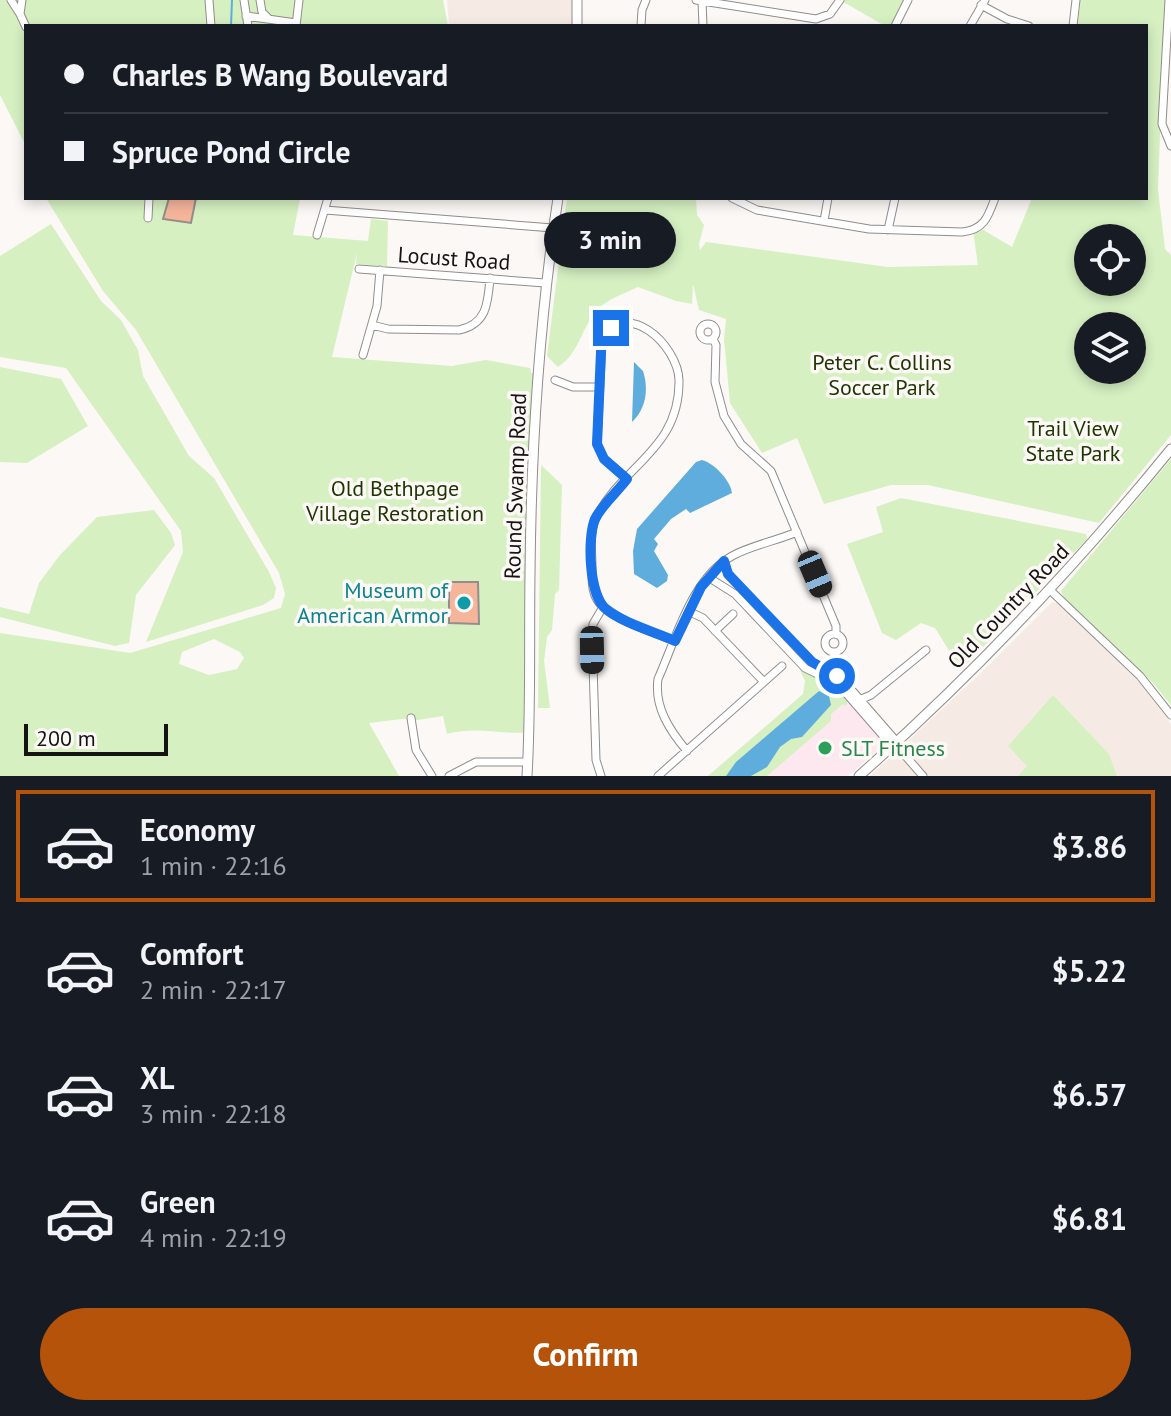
<!DOCTYPE html>
<meta charset="utf-8">
<style>
:root{--surface:#171b24;--page:#20242c;--text:#f1f3f6;--muted:#9ea1a6;--line:#363941;--accent:#b45309}
body{margin:0;font-family:"PT Sans",sans-serif;background:var(--page);color:var(--text);height:100vh;display:flex;flex-direction:column;font-size:30px;white-space:nowrap}
*{box-sizing:border-box;margin:0}
p{font-size:26px;color:var(--muted)}
.icon{flex:none;width:44px;height:44px;fill:none;stroke:currentColor;stroke-width:2;stroke-linecap:round;stroke-linejoin:round}
.map{position:relative;height:776px;overflow:hidden}
.details{display:flex;flex-direction:column;background:var(--surface);flex:1}
.details>*{flex:none}
.hud{position:absolute;left:24px;top:24px;width:1124px;height:176px;border-radius:0px;box-shadow:0 4px 12px #0003;display:grid;align-content:center;height:176px;padding:0 40px;background:var(--surface)}
.fabs{position:absolute;left:1074px;top:224px;display:grid;gap:16px}
.fabs a{display:grid;place-items:center;width:72px;height:72px;border-radius:50%;background:var(--surface);box-shadow:0 4px 12px #0003;font-size:40px}
.scale{position:absolute;left:24px;bottom:20px;width:144px;box-sizing:border-box;padding-left:8px;border:4px solid #151313;border-top:0;font-size:22px;line-height:28px;white-space:nowrap;color:#151313;-webkit-text-stroke:6px #fbf8f5;paint-order:stroke}
.end{position:absolute;width:36px;height:36px;margin:-18px;border:10px solid #1a73e8;background:#fff;box-shadow:0 0 0 4px #fff}
.from{border-radius:50%}
.bubble{position:absolute;height:56px;border-radius:28px;background:var(--surface);box-shadow:0 4px 12px #0003;font-size:26px;font-weight:700;line-height:56px;text-align:center}
.car{position:absolute;width:24px;height:48px;margin:-24px -12px;border-radius:10px;box-shadow:0 0 6px 2px #0007;background:linear-gradient(#222 24%,#8ab4d8 0 40%,#222 0 76%,#8ab4d8 0 86%,#222 0)}
.hud b{display:flex;align-items:center;gap:28px;height:76px;font-size:30px}
.hud b+b{border-top:2px solid var(--line)}
.hud i{width:20px;height:20px;background:var(--text)}
ul{padding:14px 0 0;list-style:none}
li{display:flex;align-items:center;gap:24px;height:112px;margin:0 16px 12px;padding:0 24px;border:4px solid transparent;border-radius:0px}
li div{flex:1}
li b{display:block;font-size:30px}
li em{font-style:normal;font-weight:700}
li.active{border-color:var(--accent)}
li>.icon{width:72px;height:72px;stroke-width:1.5}
.action{display:flex;gap:16px;margin-top:auto;padding:16px 40px}
.action a{flex:1;height:92px;border-radius:48px;background:var(--accent);color:#fff;font-size:32px;font-weight:700;line-height:92px;text-align:center}
.map>svg:first-child{display:block}
</style>
<div class="map">
<svg width="1171" height="776" viewBox="0 0 1171 776">
<rect width="100%" height="100%" fill="#fbf8f5"/>
<path fill="#fde8ef" d="M836,686L886,743L848,776H708Z"/>
<path fill="#f6ebe4" d="M447,0H573L572,26H452L449,24Z
M1052,602L1060,604L1154,697L1171,724V776H870L982,672Z"/>
<path fill="#d6f0c2" fill-rule="evenodd" d="M0,0H443L448,26H26V146L0,95Z
M840,0H908L895,26H885Z
M1080,0H1165L1158,189L1165,249L1171,255V435L1099,523L928,485H891L824,504L797,438L762,453L730,403L724,339L726,319L699,310L693,284L692,304L676,301L638,287C624,294 603,300 594,314C580,333 578,354 558,367L547,356L567,198H696L697,215L704,225L699,244L700,250L706,242L888,267L978,265L973,231L980,228L1012,247L1032,198H1146V26H1078ZM1088,238H1132V282H1088ZM1088,326H1132V370H1088Z
M46,198H300L293,235L368,241L371,219L388,221L387,266L356,264L357,253L332,357L452,366L486,360L530,368L531,373H536L531,732C500,735 476,726 447,734L443,716L411,721L410,718L369,723L399,776H0V633L130,653L281,608L285,594L279,573L136,330L103,291ZM214,639L240,652L244,658L237,669L209,675L179,664L182,652Z
M51,224L101,301L121,320L138,350L143,376L189,456L214,478L269,572L276,588L274,598L263,605L146,642L183,552L181,531L66,368L0,357V256Z
M0,367L61,379L88,426L27,463L0,462Z
M1171,459V705L1153,683L1064,598L1061,591Z
M541,465L562,485L559,590L555,594L552,630L547,637L544,661L550,708H538Z
M901,498L1086,534L1087,539L961,670L935,628L921,623L896,640L882,633L847,544L883,532L876,507Z
M154,510L171,533L175,545L136,595L129,643L115,646L0,617V607L29,614L39,583L60,555L97,517Z
M800,670L836,686L848,699L846,706L843,704L831,714V721L767,776H708L803,694L805,681Z
M1053,695L1109,754L1117,776H1018L1027,766L1008,746Z"/>
<path fill="#5faddd" d="M634,362L643,371C649,389 646,409 632,422Z
M702,460C714,463 731,481 732,493L690,513L686,509L671,519L654,539L658,544L654,551L668,575L667,581L657,588L634,574L633,551L637,529L696,462Z
M819,691L829,696L831,705L802,737L791,739L780,747L767,767L751,776H726L736,762Z"/>
<g fill="none" stroke-linecap="round" stroke-linejoin="round">
<path stroke="#5faddd" stroke-width="2" d="M231,26L232,0"/>
</g>
<path fill="#f5b59b" stroke="#918e8c" stroke-width="2" d="M169,198H196L191,223L163,219Z
M449,582H478L479,624L449,623Z"/>
<g fill="none" stroke-linecap="round" stroke-linejoin="round">
<g stroke="#908d8b" stroke-width="9">
<path id="minor" d="M11,0L20,14
M22,0L20,14L26,27
M209,0L211,26
M244,0L248,26
M260,0L262,12L269,19
M696,0L816,19L830,14L840,0
M1169,0L1162,124L1171,146
M702,1L703,26
M981,5L1007,19L1029,26
M246,16L296,23
M296,26L299,0
M641,26L642,10L646,0
M895,26L908,0
M970,26L985,0
M1073,26L1076,0
M732,198L757,210L869,229L962,232C984,230 988,217 995,198
M325,210L553,228
M148,218L149,198
M824,221L828,198
M888,230L895,198
M317,235L328,198
M359,269L545,283
M700 332a8 8 0 1 1 16 0a8 8 0 1 1-16 0Z
M372,325L388,329L459,330C487,324 488,303 490,278
M713,339L716,345L715,382L724,416L741,444L771,471L836,626V634
M363,355L377,306L380,270
M555,380L573,387H599
M627,479L604,459L597,444L602,341C625,296 678,345 679,380C680,450 622,465 596,518C589,532 592,552 592,567C592,582 591,596 603,607C617,621 656,633 675,641
M724,561L728,574L759,607L812,662L843,680L897,742
M708,577L735,594L805,668L838,684L892,746
M1050,590L1140,676L1171,715
M688,611L703,618L764,682
M715,631L733,614
M825 643a9 9 0 1 1 18 0a9 9 0 1 1-18 0Z
M857,701L871,695L926,650
M411,718L416,750L432,776
M895,744L923,776
M687,751C670,731 654,707 658,679C676,639 691,579 732,556C752,545 776,541 797,532
M449,776L476,762H528
M601,776L596,760L592,633L593,624L603,607
M658,776L782,666"/>
</g>
<g stroke="#908d8b" stroke-width="11">
<path id="major" d="M577,26V0
M527,776C531,709 529,642 530,575C531,448 539,323 558,198
M859,776C973,675 1075,567 1171,449"/>
</g>
<use href="#minor" stroke="#fff" stroke-width="7"/>
<use href="#major" stroke="#fff" stroke-width="9"/>
</g>
<g fill="none" stroke-linecap="round" stroke-linejoin="round">
<path stroke="#1a73e8" stroke-width="10" d="M611,328L602,341L601,352L597,444L604,459L627,479C617,492 602,505 595,519C587,538 589,596 606,609C625,624 653,631 675,641L701,587L724,561L728,574L812,662L837,676"/>
</g>
<circle fill="#0f9aa8" stroke="#fbf8f5" stroke-width="3" cx="464" cy="603" r="8"/>
<circle fill="#2e9e5b" stroke="#fbf8f5" stroke-width="3" cx="825" cy="748" r="8"/>
<g text-anchor="middle" dominant-baseline="central" stroke-width="7" stroke-linejoin="round" paint-order="stroke">
<g font-size="22" fill="#151313" stroke="#fbf8f5">
<text transform="translate(454 258) rotate(4)">Locust Road</text>
<text transform="translate(515 486) rotate(-88)">Round Swamp Road</text>
<text transform="translate(1008 606) rotate(-46)">Old Country Road</text>
</g>
<g font-size="22" fill="#1e3502" stroke="#fbf8f5">
<text x="882" y="362">Peter C. Collins<tspan x="882" dy="25">Soccer Park</tspan></text>
<text x="1073" y="428">Trail View<tspan x="1073" dy="25">State Park</tspan></text>
<text x="395" y="488">Old Bethpage<tspan x="395" dy="25">Village Restoration</tspan></text>
</g>
<g font-size="22" fill="#0d838f" stroke="#fbf8f5" text-anchor="end">
<text x="448" y="590">Museum of<tspan x="448" dy="25">American Armor</tspan></text>
</g>
<g font-size="22" fill="#27864d" stroke="#fbf8f5" text-anchor="start">
<text x="841" y="748">SLT Fitness</text>
</g>
</g>
</svg>
<div class="fabs">
<a><svg class="icon" aria-label="locate" viewBox="0 0 24 24"><circle cx="12" cy="12" r="6"/><path d="M12 2v4M12 18v4M2 12h4M18 12h4"/></svg></a>
<a><svg class="icon" aria-label="layers" viewBox="0 0 24 24"><path d="M12 4l9 5-9 5-9-5zM3 14l9 5 9-5"/></svg></a>
</div>
<div class="scale">200 m</div>
<i class="end from" style="left:837px;top:676px"></i>
<i class="end" style="left:611px;top:328px"></i>
<div class="bubble" style="left:544px;top:212px;width:132px">3 min</div>
<i class="car" style="left:815px;top:574px;rotate:157deg"></i>
<i class="car" style="left:592px;top:650px;rotate:179deg"></i>
<div class="hud">
<b><i class="from"></i>Charles B Wang Boulevard</b>
<b><i></i>Spruce Pond Circle</b>
</div>
</div>
<section class="details">
<ul>
<li class="active"><svg class="icon" aria-label="car" viewBox="0 0 24 24"><path d="M5 17H2v-5l4-1 3-4h7l3 4 3 1v5h-3M9 17h6M6 11h13"/><circle cx="7" cy="17" r="2"/><circle cx="17" cy="17" r="2"/></svg><div><b>Economy</b><p>1 min · 22:16</p></div><em>$3.86</em></li>
<li><svg class="icon" aria-label="car" viewBox="0 0 24 24"><path d="M5 17H2v-5l4-1 3-4h7l3 4 3 1v5h-3M9 17h6M6 11h13"/><circle cx="7" cy="17" r="2"/><circle cx="17" cy="17" r="2"/></svg><div><b>Comfort</b><p>2 min · 22:17</p></div><em>$5.22</em></li>
<li><svg class="icon" aria-label="car" viewBox="0 0 24 24"><path d="M5 17H2v-5l4-1 3-4h7l3 4 3 1v5h-3M9 17h6M6 11h13"/><circle cx="7" cy="17" r="2"/><circle cx="17" cy="17" r="2"/></svg><div><b>XL</b><p>3 min · 22:18</p></div><em>$6.57</em></li>
<li><svg class="icon" aria-label="car" viewBox="0 0 24 24"><path d="M5 17H2v-5l4-1 3-4h7l3 4 3 1v5h-3M9 17h6M6 11h13"/><circle cx="7" cy="17" r="2"/><circle cx="17" cy="17" r="2"/></svg><div><b>Green</b><p>4 min · 22:19</p></div><em>$6.81</em></li>
</ul>
<div class="action"><a>Confirm</a></div>
</section>
